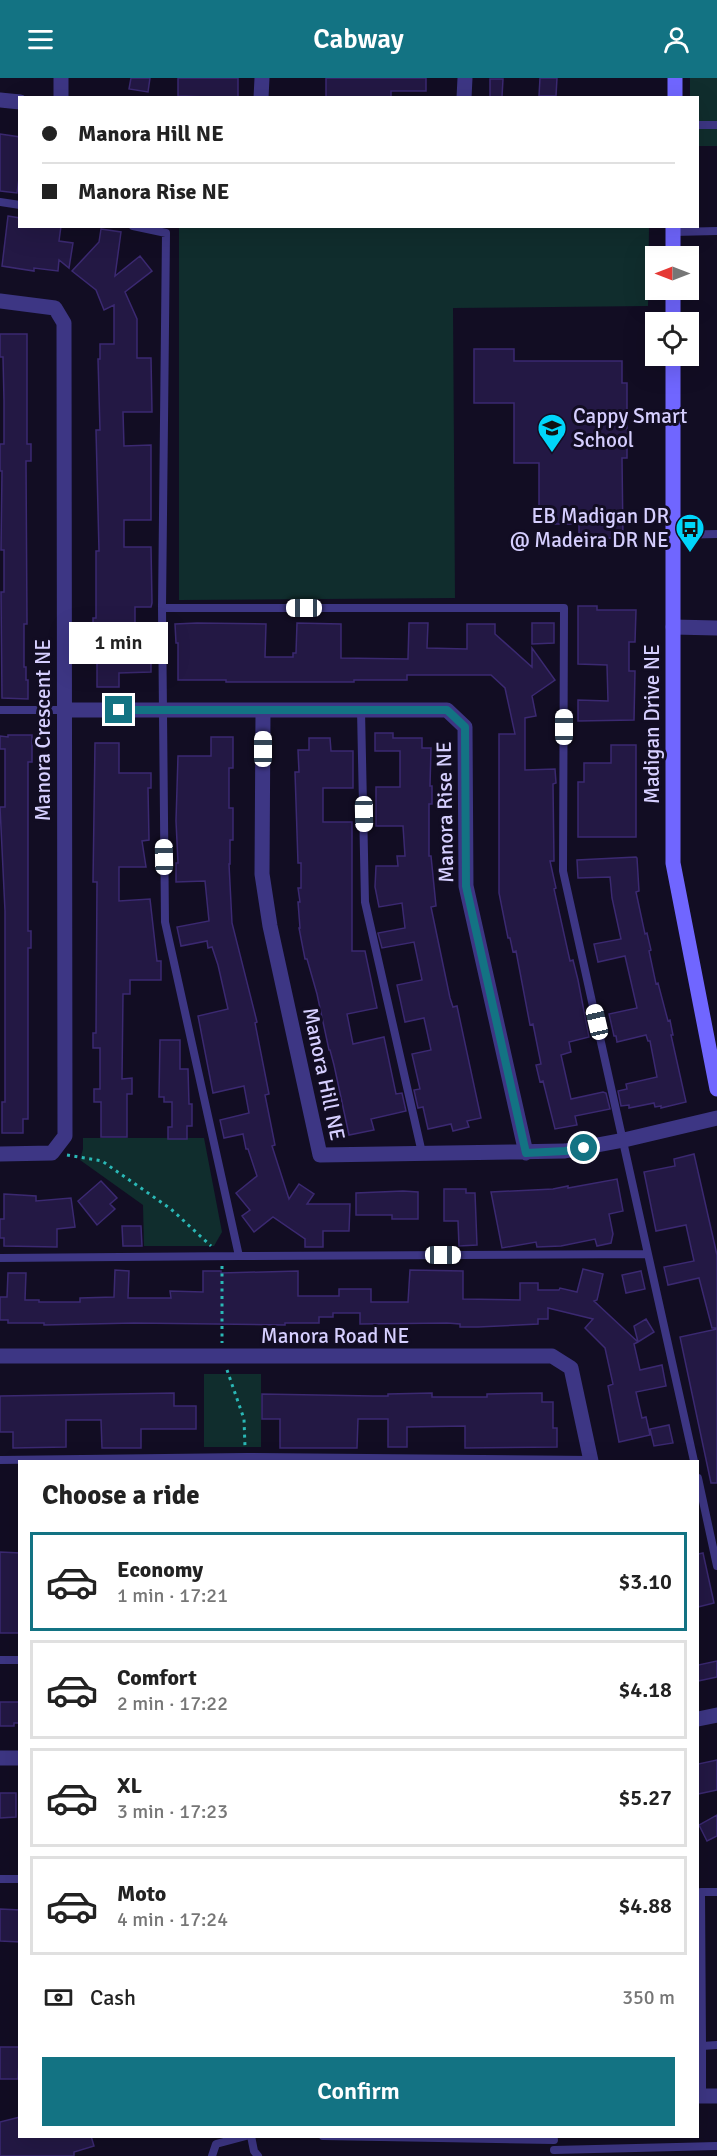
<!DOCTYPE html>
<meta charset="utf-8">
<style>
:root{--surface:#fff;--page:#f2f2f2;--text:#222;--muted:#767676;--line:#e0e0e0;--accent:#137383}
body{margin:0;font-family:Signika,sans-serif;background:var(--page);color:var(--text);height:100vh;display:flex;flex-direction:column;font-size:22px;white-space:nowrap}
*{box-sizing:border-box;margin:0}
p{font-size:20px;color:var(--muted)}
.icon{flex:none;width:33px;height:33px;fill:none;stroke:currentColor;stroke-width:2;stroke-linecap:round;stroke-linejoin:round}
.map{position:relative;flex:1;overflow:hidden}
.sheet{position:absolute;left:18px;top:1382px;width:681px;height:678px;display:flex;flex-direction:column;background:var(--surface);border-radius:0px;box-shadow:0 6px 24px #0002}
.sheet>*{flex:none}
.top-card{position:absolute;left:18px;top:18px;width:681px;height:132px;border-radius:0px;box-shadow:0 6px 24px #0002;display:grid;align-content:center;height:132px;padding:0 24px;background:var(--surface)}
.needle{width:39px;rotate:270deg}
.buttons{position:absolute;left:645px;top:168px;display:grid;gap:12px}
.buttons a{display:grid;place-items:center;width:54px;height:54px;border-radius:0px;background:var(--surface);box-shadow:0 6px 24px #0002;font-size:30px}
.end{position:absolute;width:27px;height:27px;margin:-14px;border:8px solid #137383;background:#fff;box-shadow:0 0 0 3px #fff}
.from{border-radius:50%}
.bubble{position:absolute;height:42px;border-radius:0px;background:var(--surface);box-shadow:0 6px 24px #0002;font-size:20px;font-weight:600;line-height:42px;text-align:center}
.car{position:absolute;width:18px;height:36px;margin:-18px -9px;border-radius:8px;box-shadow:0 0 4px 2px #0007;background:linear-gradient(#fff 24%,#345 0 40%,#fff 0 76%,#345 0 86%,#fff 0)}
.top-card b{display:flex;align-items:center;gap:21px;height:57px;font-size:22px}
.top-card b+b{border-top:2px solid var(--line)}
.top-card i{width:15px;height:15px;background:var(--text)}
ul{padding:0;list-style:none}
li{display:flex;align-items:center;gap:18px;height:99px;margin:0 12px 9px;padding:0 12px;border:3px solid var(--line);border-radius:0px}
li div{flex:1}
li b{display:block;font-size:22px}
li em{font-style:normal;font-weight:600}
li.active{border-color:var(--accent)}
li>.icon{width:54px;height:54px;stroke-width:1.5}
h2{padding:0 24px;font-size:27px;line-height:72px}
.pay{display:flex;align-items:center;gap:15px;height:66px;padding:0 24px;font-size:22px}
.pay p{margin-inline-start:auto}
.button{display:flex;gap:12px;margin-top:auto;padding:12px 24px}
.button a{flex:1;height:69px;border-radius:0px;background:var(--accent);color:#fff;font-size:24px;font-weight:600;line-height:69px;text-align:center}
header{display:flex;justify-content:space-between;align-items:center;height:78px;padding:0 24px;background:var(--accent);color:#fff;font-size:27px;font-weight:600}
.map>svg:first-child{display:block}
</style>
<header><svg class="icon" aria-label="menu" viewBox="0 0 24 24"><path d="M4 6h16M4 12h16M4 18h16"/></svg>Cabway<svg class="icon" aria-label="person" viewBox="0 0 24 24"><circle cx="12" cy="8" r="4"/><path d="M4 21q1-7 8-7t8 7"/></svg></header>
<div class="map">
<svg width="717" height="2078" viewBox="0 0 717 2078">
<rect width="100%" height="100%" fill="#120d23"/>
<path fill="#102d2d" d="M690,0H717V68H698V20H690Z
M179,149H649L648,228L453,230L455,520L179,522Z
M83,1060H204L222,1154L214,1168H144L143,1127L80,1082L83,1071Z
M204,1296H261V1369H204Z"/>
<path fill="#231844" stroke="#3b2971" stroke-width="1.5" d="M131,0H150L148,14L129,11Z
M178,0H238V20L178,18Z
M326,0H426V13H391V20H326Z
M540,0H557L556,18H539Z
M490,1H503L502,19H490Z
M0,56L20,59V93L17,115L0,113Z
M8,138L20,140V148H61L59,163L73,165L69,190L59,182L58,193L34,190V193L2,188Z
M101,151L121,154L115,198L140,178L152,193L125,214L137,241V280H151L152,334H123L124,368L151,367V442H124V469H151L152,525L151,529H135V575H151V594L119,595V609H97V558H93V540H96V473H99L96,352H100L98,281H100V266H114V227L104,232L96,212L72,193L99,164Z
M0,256H27V366H31V383H26L27,546H24V589H26V602H28V621L2,620L1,514H4V472H1L2,393H0V366H4V323L3,279H0Z
M474,271H514V283H622V305H627V380H622L623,460H579V446H539V385H514V325H474Z
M578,528H597V532H636L635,564H629V593H635L634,642L578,643V622L608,623L607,587L578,586Z
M197,545L266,546L265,579H293V575H296L297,545L341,546V580L408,581L409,545H428L427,570L467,571V546H495V556L532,589V570L555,602L532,618L536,638L525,640V692L555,691L556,705L553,706L554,783H550L556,810L554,811L570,883L573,882L578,902L589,959L569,964L571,974L561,977L571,1021L603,1014L606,1015L610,1031L575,1038L577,1047L555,1051L543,1003L540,1004L536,987L541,986L533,946L530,947L516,873L513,874L510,860H508L499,815V656H515L505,610L491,597H407V602H354V604H226V602H178V565H176L175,546Z
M532,545H554V565L532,566Z
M375,655H393V660H422V670H431L430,708H432V726H429V778H431L436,828L431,829L450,920L453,929L457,928L481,1040L467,1043L469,1049L453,1053L451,1046L428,1051L423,1029L418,1030L414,1012L420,1011L412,976L431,972L424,940L405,944L397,907L422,902L414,864L382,870L378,855L405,850L402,825L379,829L375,809L376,788H398L397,778H405L403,748H376V709H400V673H375Z
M8,657H32V684H28V853H31V870H28V1041H23V1055H2V1024H5V833L0,729H5V671H0V658L8,659Z
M211,659H233V690H229V730H233V762H230V786H229L232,845L257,944L255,945L269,1016L265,1017L275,1067L272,1068L289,1121L299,1106L314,1116L307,1126H350L349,1153H323V1169H305V1161L273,1139L254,1154L242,1138L250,1132L236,1115L257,1098L248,1071H246L243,1056L224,1060L220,1042L249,1035L244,1008L213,1015L198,938L228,931L218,887L212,869L208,870L207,863L181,868L177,849L209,843L205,803L176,804V785H178L176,743L178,678H211Z
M309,660H330L331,673H353V710H323V744H352V873H365L377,930L347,936L353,966L384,959L396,1016L402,1015L406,1033L371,1041L374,1052L349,1057L334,987L330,972H329L317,916L307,881H305L299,850H300L298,824H300L298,810H301V785H298L295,694H299L298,672H309Z
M95,665H119V695H151V710H148L149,762L142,763L146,789H119V823L150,821L157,883H161V902H130V916H123L122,1001L132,1000V1016H127V1059H101V1024H94V1011H100V970H93V955H96L97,804H93Z
M611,667H636V759H578V704H584V685H611Z
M636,779L637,780L639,813L636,814L645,856L647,855L651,872L649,873L656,906L658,905L668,943L670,942L673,957H671L686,1024L661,1030V1028L655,1029L654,1025L629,1030V1027L621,1028L618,1013L627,1011L626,1006L657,999L650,963H648L646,957L617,964L616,958H614L609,936L637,930L625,878L598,884L594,866L621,861L612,820L610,799L578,800L577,782Z
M160,962H180V991H188L189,1026H192V1048H187V1061H168V1049H172V1024H164V1019H159Z
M694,1076L717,1177V1250H712L699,1200L668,1207L664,1189L694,1183L686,1147L656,1153L644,1094L675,1088L674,1081Z
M617,1101L623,1133L609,1136L613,1156L611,1165L597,1168L595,1161L561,1168L537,1169L536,1164L502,1170L491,1114L553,1111L568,1108V1110Z
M101,1103L117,1120L110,1126L115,1131L97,1147L78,1123Z
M444,1111H466V1115H475L477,1167L459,1168L458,1143H444Z
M403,1113L418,1114V1141H392V1137H356V1115Z
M4,1116L36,1118V1123L71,1120L75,1149L57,1151V1169L4,1168V1160H0V1141H4Z
M122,1148H141L142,1168H123Z
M583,1191L603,1196L597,1222L594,1223L638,1264L634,1266L640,1292L662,1287L666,1308L636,1314L642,1340L646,1339L650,1357L619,1364L608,1308L613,1306L605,1270L585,1250L593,1241L548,1230V1241H538V1246L478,1249H460V1246L447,1245L360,1246V1235H333V1239H319V1245H285V1247L134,1245L44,1247V1245H8V1242H0V1219H7L8,1195H26L25,1222H39V1224H80V1220L114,1219L115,1192L129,1193L128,1220H171L170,1213L203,1214V1193H221V1195L298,1193V1218H339V1211H371V1224H408L410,1192L463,1193V1221L520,1222V1205H538V1212H559L560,1210L577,1214Z
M641,1193L645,1211L626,1215L622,1197Z
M646,1241L654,1254L638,1264L634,1248Z
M717,1251V1405H711L680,1259Z
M174,1315V1328H196V1351H141V1370H102L101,1342H66V1369L13,1370V1354H0V1318Z
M432,1315V1319H487V1316L542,1315V1324H553V1350H557V1369L465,1370V1348L407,1349V1369H388V1341H358L357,1370H280V1341H262V1316L373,1318H388V1316Z
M669,1347L673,1365L654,1368L650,1351Z
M0,1474L20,1475V1555H0Z
M703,1475L714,1525L698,1529V1476Z
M717,1583V1599L698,1603V1587Z
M0,1624H20V1645H14V1648H0Z
M717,1682V1712L698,1716V1686Z
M0,1715H16V1739L0,1740Z
M717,1737V1758L707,1763L699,1747Z
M0,1831L20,1832V1864L0,1863Z
M0,1969H20L18,2001H0Z
M20,2039V2058H91L94,2068L74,2074V2078H0V2044Z"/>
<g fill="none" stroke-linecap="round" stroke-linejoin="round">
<path stroke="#2ab8b6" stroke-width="3" stroke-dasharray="3 4.5" stroke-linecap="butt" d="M67,1077L102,1083L171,1131L211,1168
M222,1188V1265
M227,1292L244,1341L245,1369"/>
<path stroke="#3d3684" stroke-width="8" d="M698,47H717
M0,124L20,127
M133,148L166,155L162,530L165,844L239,1178L648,1176L563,793L564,530H162
M673,154L717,153
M673,457L717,456
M0,632H64
M361,632L365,824L422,1075
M648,1176L694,1383
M0,1180L239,1178
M0,1382L246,1379L591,1382
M698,1400L717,1488
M0,1582H20
M0,1801H20
M702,1968L701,1814H717
M702,2018V1968L717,1967
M251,2058L254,2073L258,2078
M323,2058L554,2062
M554,2072L717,2068
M212,2078L216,2066L246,2058"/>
<path stroke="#3d3684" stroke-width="15" d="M61,20V0
M261,20L262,0
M464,20L465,0
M0,22L20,24
M0,223L55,230L64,245L65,1058L52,1075L0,1076
M673,549L717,550
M64,632H447L465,649L466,808L526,1075
M263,633L262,796L270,848L320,1077L565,1073L624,1062L717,1040
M0,1278H552L571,1290L591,1383
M698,1641L717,1637
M0,1680H20
M698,2018H717"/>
<path stroke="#7066ff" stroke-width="15" d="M675,20V0
M673,178V148
M673,244V212
M673,278V785L717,1011"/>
</g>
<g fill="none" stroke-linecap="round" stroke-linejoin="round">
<path stroke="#137383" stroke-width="8" d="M119,632H447L465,649L466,808L526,1075L565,1073L584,1070"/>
</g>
<defs>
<g id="school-pin" transform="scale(1.5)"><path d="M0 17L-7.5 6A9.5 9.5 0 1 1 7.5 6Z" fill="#00d5fa" stroke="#120d23"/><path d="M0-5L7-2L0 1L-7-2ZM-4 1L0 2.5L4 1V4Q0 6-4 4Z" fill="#111"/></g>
<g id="bus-pin" transform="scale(1.5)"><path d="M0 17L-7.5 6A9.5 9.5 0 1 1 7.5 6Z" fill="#00d5fa" stroke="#120d23"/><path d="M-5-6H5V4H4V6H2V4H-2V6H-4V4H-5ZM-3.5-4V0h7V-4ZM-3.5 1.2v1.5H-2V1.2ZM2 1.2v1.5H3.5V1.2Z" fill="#111"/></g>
</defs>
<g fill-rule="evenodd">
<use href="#school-pin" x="552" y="350"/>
<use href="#bus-pin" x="690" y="450"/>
</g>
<g text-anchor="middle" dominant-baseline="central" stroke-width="6" stroke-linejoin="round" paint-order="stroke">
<g font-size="21" fill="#d6cfff" stroke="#120d23" text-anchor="start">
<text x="573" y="338">Cappy Smart<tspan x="573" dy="24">School</tspan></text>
<text x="669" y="438" text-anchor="end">EB Madigan DR<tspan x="669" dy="24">@ Madeira DR NE</tspan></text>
</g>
<g font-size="21" fill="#d6cfff" stroke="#120d23">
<text transform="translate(652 646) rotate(-90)">Madigan Drive NE</text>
<text transform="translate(43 652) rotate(-90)">Manora Crescent NE</text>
<text transform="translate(445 734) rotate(-91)">Manora Rise NE</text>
<text transform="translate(324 996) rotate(78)">Manora Hill NE</text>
<text x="335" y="1258">Manora Road NE</text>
</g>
</g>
</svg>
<div class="buttons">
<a><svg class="needle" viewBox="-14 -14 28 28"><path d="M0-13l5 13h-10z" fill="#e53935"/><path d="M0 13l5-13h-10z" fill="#767676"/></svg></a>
<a><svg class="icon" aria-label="locate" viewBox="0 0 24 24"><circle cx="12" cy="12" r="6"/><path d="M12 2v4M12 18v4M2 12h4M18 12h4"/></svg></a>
</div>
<i class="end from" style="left:584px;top:1070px"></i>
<i class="end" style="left:119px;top:632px"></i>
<div class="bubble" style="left:69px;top:544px;width:99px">1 min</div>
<i class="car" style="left:304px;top:530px;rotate:270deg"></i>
<i class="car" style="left:564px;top:649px;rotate:0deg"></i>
<i class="car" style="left:263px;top:671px;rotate:0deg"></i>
<i class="car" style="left:364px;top:736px;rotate:179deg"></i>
<i class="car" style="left:164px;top:779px;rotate:359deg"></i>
<i class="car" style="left:597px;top:944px;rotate:347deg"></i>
<i class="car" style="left:443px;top:1177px;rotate:90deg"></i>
<div class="top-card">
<b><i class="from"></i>Manora Hill NE</b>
<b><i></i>Manora Rise NE</b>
</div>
<section class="sheet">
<h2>Choose a ride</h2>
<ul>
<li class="active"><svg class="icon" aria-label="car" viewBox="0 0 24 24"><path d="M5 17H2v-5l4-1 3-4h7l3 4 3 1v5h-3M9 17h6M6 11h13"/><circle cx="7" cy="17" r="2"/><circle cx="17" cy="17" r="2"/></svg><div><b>Economy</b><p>1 min · 17:21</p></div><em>$3.10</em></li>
<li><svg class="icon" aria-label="car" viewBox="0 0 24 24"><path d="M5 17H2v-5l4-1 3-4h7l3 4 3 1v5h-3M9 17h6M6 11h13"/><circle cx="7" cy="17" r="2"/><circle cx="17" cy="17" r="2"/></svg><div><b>Comfort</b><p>2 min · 17:22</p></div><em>$4.18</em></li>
<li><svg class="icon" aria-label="car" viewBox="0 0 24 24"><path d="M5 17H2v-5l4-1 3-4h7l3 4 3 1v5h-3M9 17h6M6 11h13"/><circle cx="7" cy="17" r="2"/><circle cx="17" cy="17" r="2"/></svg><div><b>XL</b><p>3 min · 17:23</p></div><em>$5.27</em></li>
<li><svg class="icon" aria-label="car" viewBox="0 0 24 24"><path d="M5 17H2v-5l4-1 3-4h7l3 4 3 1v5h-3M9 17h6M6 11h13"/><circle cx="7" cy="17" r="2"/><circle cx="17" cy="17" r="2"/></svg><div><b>Moto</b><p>4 min · 17:24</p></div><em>$4.88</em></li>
</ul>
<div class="pay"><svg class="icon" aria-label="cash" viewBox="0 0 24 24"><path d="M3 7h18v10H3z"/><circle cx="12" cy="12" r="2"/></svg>Cash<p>350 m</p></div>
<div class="button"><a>Confirm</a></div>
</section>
</div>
